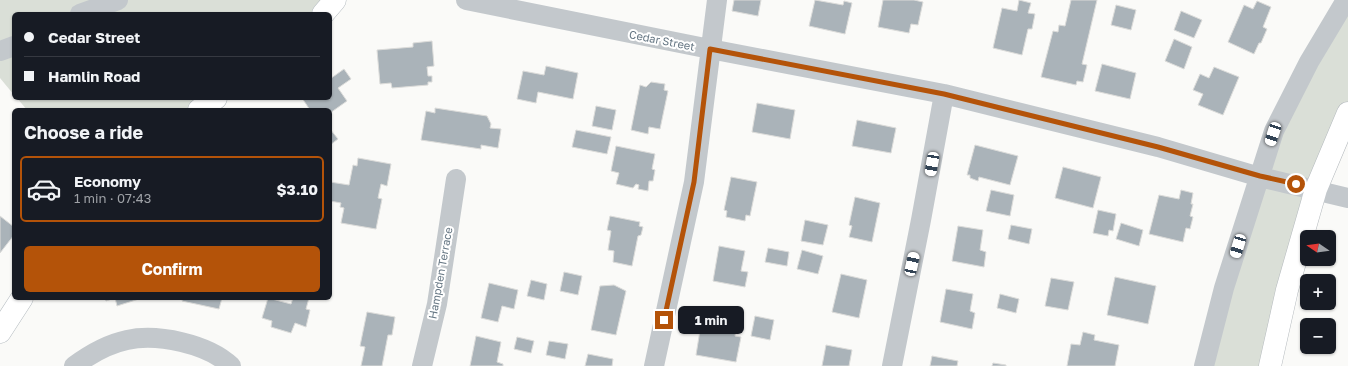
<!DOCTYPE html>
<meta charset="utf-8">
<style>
:root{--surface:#171b24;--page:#20242c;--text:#f1f3f6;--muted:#9ea1a6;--line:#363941;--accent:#b45309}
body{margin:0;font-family:"Golos Text",sans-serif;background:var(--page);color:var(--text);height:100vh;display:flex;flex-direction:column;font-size:15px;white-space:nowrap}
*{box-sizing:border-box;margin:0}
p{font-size:13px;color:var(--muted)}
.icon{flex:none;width:22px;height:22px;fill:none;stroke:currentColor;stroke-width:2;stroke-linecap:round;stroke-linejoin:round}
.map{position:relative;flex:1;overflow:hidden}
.side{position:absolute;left:12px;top:108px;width:320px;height:192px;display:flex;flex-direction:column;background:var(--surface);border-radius:6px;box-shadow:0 1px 3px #0004}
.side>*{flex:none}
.top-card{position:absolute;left:12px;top:12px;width:320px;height:88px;border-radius:6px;box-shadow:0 1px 3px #0004;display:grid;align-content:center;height:88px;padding:0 12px;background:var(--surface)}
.needle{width:26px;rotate:283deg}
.tools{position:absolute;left:1300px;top:230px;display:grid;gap:8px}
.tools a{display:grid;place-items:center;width:36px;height:36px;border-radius:6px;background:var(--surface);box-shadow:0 1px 3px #0004;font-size:20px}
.end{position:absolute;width:18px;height:18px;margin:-9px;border:5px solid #b45309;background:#fff;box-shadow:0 0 0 2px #fff}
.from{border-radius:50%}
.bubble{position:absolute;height:28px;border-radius:6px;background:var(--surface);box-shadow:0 1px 3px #0004;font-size:13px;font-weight:700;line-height:28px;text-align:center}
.car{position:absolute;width:12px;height:24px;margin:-12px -6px;border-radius:5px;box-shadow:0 0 3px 1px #0007;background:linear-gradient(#fff 24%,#345 0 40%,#fff 0 76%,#345 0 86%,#fff 0)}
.top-card b{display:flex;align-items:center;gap:14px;height:38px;font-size:15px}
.top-card b+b{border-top:1px solid var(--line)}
.top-card i{width:10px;height:10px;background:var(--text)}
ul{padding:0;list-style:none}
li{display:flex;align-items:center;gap:12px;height:66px;margin:0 8px 6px;padding:0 4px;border:2px solid var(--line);border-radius:6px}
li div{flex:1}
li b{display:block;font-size:15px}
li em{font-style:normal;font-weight:700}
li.selected{border-color:var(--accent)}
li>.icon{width:36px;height:36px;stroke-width:1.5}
h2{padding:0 12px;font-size:18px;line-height:48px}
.action{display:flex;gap:8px;margin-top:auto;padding:8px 12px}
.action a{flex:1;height:46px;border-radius:6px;background:var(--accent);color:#fff;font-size:16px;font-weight:700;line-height:46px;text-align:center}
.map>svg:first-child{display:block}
</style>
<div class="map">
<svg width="1348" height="366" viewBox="0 0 1348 366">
<rect width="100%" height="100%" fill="#fafaf8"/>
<path fill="#dadfd7" d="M0,0H335L323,14H14V95L0,78Z
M1348,0V113L1270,366H1204L1260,176Z
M17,98H216L199,110H27Z"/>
<path fill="#aab3b9" stroke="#dcdcda" d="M734,0H761L758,16L732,11Z
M815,0L843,5L844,1L852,3L845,34L809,26Z
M883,0H914L923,2L918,25L911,24L909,33L878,27Z
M1019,0L1031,3L1028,13L1035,14L1032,29H1028L1022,55L993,48L1002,8L1017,11Z
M1071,0H1097L1082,64L1087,65L1083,82L1077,81L1076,85L1041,77L1053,31L1058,32L1059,25L1065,26Z
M1257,1L1271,7L1263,27L1267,29L1261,43H1259L1254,54L1228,42L1244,5L1253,9Z
M1116,5L1136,10L1131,30L1111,25Z
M1181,11L1202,20L1194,38L1174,30Z
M1174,39L1192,47L1184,69L1165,61Z
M432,41L434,66L427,67L428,76H432V82H428V85L392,88L391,83L380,84L377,50L413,47V43Z
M1102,64L1136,73L1130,99L1095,91Z
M546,66L578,73L573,99L538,92L536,103L517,99L523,71L544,75Z
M1214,67L1239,77L1223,115L1198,105L1203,94L1193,90L1200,74L1209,78Z
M344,69L351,79L338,88L347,101L330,113V110H310L302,98H330V79Z
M651,82L665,84L664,90L668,91L660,129L649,127L648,134L631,130L640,85L646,87Z
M757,103L795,110L790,139L752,132Z
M596,106L616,110L612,130L592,126Z
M435,108L487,116L491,124L490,128L501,129L498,148L481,145V149L421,140L426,111L435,113Z
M857,120L896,128L891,153L852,146Z
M330,129L338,139L330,145Z
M576,130L611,137L607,154L572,147Z
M975,145L1018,156L1010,185L979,177L978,181L970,178V175H967Z
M616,146L655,154L652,169L655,170L653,181H649L648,191L638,189L639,185L636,184L633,188L616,184L619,173L611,171Z
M358,158L391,164L387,186L381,184L378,198L382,199L376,229L341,223L344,208L340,207L341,203L330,201V182L349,185L353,165L357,166Z
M1063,167L1101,177L1093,208L1055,198Z
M731,177L757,182L750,216L746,215L745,221L726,217L727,211L724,210Z
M991,190L1014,195L1010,216L986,211Z
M1181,190L1193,193L1191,204H1193L1190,216L1193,217L1190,229L1186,228L1183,242L1149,234L1159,195L1179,199Z
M855,197L880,203L872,242L849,237L852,226L849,225Z
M1098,210L1116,214L1113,231L1109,230L1108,236L1093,233Z
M0,216L14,227V235L0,253Z
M610,216L640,222L639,226L643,227L641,235L638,236L632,266L613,262L614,251L608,250L611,231L607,230Z
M805,220L828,225L823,245L801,241Z
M1121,223L1143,230L1139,246L1116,239Z
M1011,225L1032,229L1029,244L1008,239Z
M958,226L983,230L980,250L986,252L984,267L952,261Z
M719,246L745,251L741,271L748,272L745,287L713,281Z
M768,248L789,252L787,266L765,262Z
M802,250L823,256L818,274L797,269Z
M564,272L582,276L578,295L560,291Z
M841,274L867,280L859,318L832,312Z
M1115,277L1156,286L1148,324L1107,315Z
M1051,278L1074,282L1068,310L1045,306Z
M531,280L547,284L544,300L527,296Z
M489,283L518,290L514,309L502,306L498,322L481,318Z
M614,285L626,291L616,335L591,330L600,286Z
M946,289L973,294L970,311L975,313L972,329L940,322Z
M1000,294L1019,299L1016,313L997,308Z
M105,298H142L117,306L115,298L106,301Z
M183,298H222L219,309L182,301Z
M268,298L291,304L293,298H309L306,309L310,310L306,327L295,323L291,333L271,327L272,321L262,318Z
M367,312L395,317L392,335H388L382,366H361L365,347L360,346Z
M703,312L730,317L727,329L736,330L735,336L741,337L736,362L696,355Z
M755,316L774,320L770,340L751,336Z
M1083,332L1095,335L1094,340L1119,345L1115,366H1067L1071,344L1080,345Z
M476,336L501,342L497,362L503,364V366H470Z
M517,337L534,341L531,353L514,349Z
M549,341L568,344L565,359L546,355Z
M826,345L852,350L849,366H822Z
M588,354L613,359L612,366H585Z
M932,356L958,361L957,366H930Z
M993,363L1006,365V366H992Z"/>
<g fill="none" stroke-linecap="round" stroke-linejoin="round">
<g stroke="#b3babf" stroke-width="23">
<path id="secondary" d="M323,14L335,0
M199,110L216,98
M0,332L22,298"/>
</g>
<g stroke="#b5babe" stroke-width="23">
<path id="primary" d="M1270,366L1287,290L1316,189L1348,113"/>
</g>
<path stroke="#c3c8cc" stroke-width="20" d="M466,0L710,49L944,94L1158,147L1260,177L1348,198
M80,14L118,0
M0,51L14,46
M74,366C89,355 108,344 127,340C157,333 208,344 231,366
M422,366L437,304L456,179
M654,366L694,182L717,0
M892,366L921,220L944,94
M1204,366L1224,288L1274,131L1309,62L1346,0"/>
<use href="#secondary" stroke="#fff" stroke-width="22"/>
<use href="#primary" stroke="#fff" stroke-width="22"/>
</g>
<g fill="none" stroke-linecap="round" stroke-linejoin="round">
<path stroke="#b45309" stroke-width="5" d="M664,320L694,182L710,49L944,94L1158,147L1260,176L1296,184"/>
</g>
<g text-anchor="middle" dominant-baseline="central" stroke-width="4" stroke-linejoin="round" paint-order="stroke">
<g font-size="11" fill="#657683" stroke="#fff">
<text transform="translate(662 40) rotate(11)">Cedar Street</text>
<text transform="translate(440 273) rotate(-80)">Hampden Terrace</text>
</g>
</g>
</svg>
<div class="tools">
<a><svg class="needle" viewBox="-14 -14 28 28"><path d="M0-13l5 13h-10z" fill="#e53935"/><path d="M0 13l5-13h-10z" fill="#9ea1a6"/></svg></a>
<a>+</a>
<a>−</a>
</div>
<i class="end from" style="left:1296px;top:184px"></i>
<i class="end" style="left:664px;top:320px"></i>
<div class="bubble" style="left:678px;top:306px;width:66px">1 min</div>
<i class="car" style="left:1273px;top:134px;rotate:198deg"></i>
<i class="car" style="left:932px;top:164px;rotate:190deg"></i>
<i class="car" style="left:1238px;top:246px;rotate:197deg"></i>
<i class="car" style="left:912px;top:264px;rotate:12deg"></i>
<div class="top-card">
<b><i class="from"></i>Cedar Street</b>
<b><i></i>Hamlin Road</b>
</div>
<section class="side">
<h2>Choose a ride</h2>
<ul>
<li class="selected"><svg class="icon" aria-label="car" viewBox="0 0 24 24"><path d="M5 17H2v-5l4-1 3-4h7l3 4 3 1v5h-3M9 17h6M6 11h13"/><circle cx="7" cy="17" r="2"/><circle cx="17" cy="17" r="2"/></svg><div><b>Economy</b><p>1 min · 07:43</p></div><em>$3.10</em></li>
</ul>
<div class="action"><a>Confirm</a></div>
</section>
</div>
